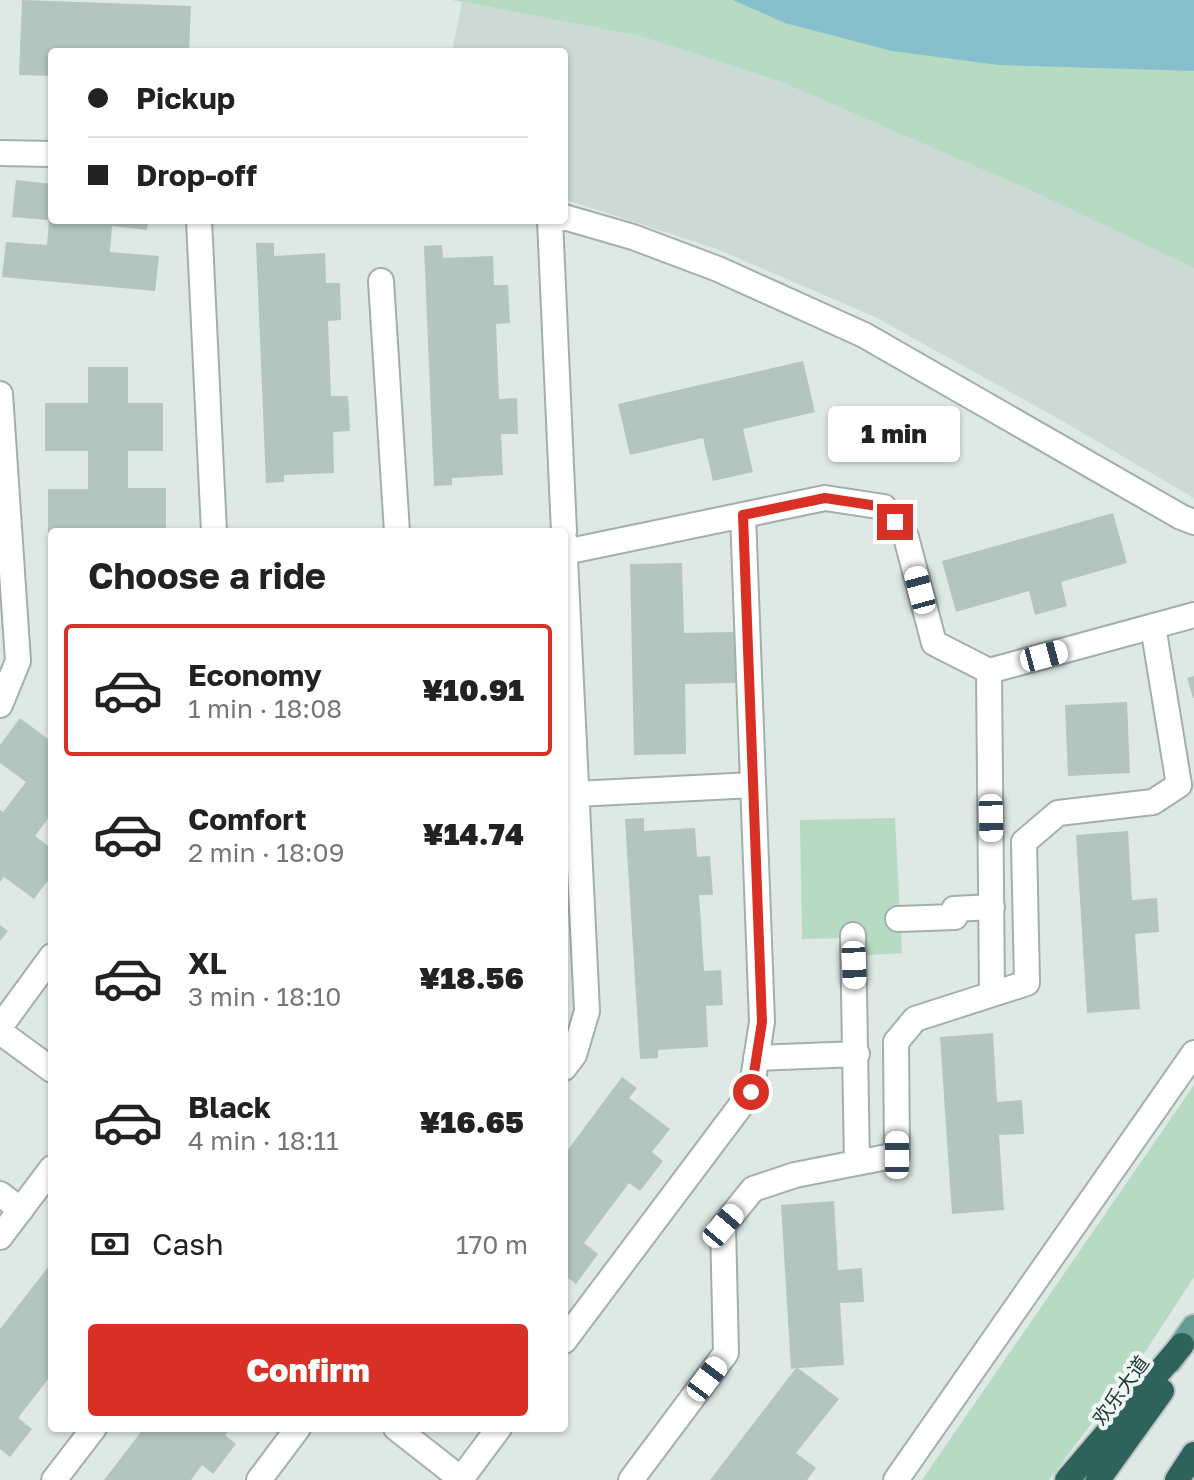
<!DOCTYPE html>
<meta charset="utf-8">
<style>
:root{--surface:#fff;--page:#f6f6f6;--text:#222;--muted:#767676;--line:#e0e0e0;--accent:#d93025}
body{margin:0;font-family:"Golos Text","Noto Sans SC",sans-serif;background:var(--page);color:var(--text);height:100vh;display:flex;flex-direction:column;font-size:30px;white-space:nowrap}
*{box-sizing:border-box;margin:0}
p{font-size:26px;color:var(--muted)}
.icon{flex:none;width:44px;height:44px;fill:none;stroke:currentColor;stroke-width:2;stroke-linecap:round;stroke-linejoin:round}
.map{position:relative;flex:1;overflow:hidden}
.sheet{position:absolute;left:48px;top:528px;width:520px;height:904px;display:flex;flex-direction:column;background:var(--surface);border-radius:8px;box-shadow:0 2px 6px #0004}
.sheet>*{flex:none}
.banner{position:absolute;left:48px;top:48px;width:520px;height:176px;border-radius:8px;box-shadow:0 2px 6px #0004;display:grid;align-content:center;height:176px;padding:0 40px;background:var(--surface)}
.end{position:absolute;width:36px;height:36px;margin:-18px;border:10px solid #d93025;background:#fff;box-shadow:0 0 0 4px #fff}
.from{border-radius:50%}
.bubble{position:absolute;height:56px;border-radius:8px;background:var(--surface);box-shadow:0 2px 6px #0004;font-size:26px;font-weight:800;line-height:56px;text-align:center}
.car{position:absolute;width:24px;height:48px;margin:-24px -12px;border-radius:10px;box-shadow:0 0 6px 2px #0007;background:linear-gradient(#fff 24%,#345 0 40%,#fff 0 76%,#345 0 86%,#fff 0)}
.banner b{display:flex;align-items:center;gap:28px;height:76px;font-size:30px}
.banner b+b{border-top:2px solid var(--line)}
.banner i{width:20px;height:20px;background:var(--text)}
ul{padding:0;list-style:none}
li{display:flex;align-items:center;gap:24px;height:132px;margin:0 16px 12px;padding:0 24px;border:4px solid transparent;border-radius:8px}
li div{flex:1}
li b{display:block;font-size:30px}
li em{font-style:normal;font-weight:800}
li.active{border-color:var(--accent)}
li>.icon{width:72px;height:72px;stroke-width:1.5}
h2{padding:0 40px;font-size:36px;line-height:96px}
.pay{display:flex;align-items:center;gap:20px;height:88px;padding:0 40px;font-size:30px}
.pay p{margin-inline-start:auto}
.cta{display:flex;gap:16px;margin-top:auto;padding:16px 40px}
.cta a{flex:1;height:92px;border-radius:8px;background:var(--accent);color:#fff;font-size:32px;font-weight:800;line-height:92px;text-align:center}
.map>svg:first-child{display:block}
</style>
<div class="map">
<svg width="1194" height="1480" viewBox="0 0 1194 1480">
<rect width="100%" height="100%" fill="#dee9e5"/>
<path fill="#ccd9d4" d="M462,2L640,36L779,81L1032,191L1194,268V498L1066,423L875,317L717,249L564,199V52H452Z"/>
<path fill="#b7dac2" d="M452,0H1194V268L1032,191L779,81L640,36Z
M895,818L902,953L856,956L855,938L802,939L800,820Z
M1194,1085V1277L1147,1349L1049,1480H922Z"/>
<path fill="#87bfcd" d="M733,0H1194V71L999,65L892,51L785,23Z"/>
<path fill="#b4c4be" d="M22,0L191,6L189,52H52V76L19,75Z
M16,180L52,184V220H148L147,230L112,226L110,252L159,256L155,291L2,277L6,242L47,245L49,220L12,217Z
M256,243H274V256L325,253L326,283H340L341,320L328,321L331,396H348L350,431L333,432L334,473L284,475V482L266,483Z
M442,245L443,258L493,256L494,285H508L510,323L496,324L499,399L517,398L518,434H501L503,475L452,478V485L434,486L424,246Z
M803,361L815,412L743,429L753,472L713,481L703,438L630,455L618,404Z
M88,367H128V403H163V451H128V488H166V532H52V540H48V489H88V451H45V403H88Z
M1113,513L1127,563L1061,582L1067,606L1035,615L1029,591L956,612L942,561Z
M682,563L684,633L734,632L736,683L685,684L686,754L634,755L630,564Z
M48,580H52V634H48Z
M1194,676V698H1193L1187,678Z
M1127,702L1130,773L1068,776L1065,705Z
M20,718L52,742V813L35,836L52,849V875L34,899L4,877L0,882V810L3,812L26,782L0,763V745Z
M644,818V831L695,828L697,857L710,856L713,895H699L704,971L721,970L723,1005L706,1006L708,1047L658,1050V1058L640,1059L625,819Z
M1128,831L1132,900L1157,898L1159,932L1135,934L1140,1009L1087,1013L1076,835Z
M0,925L8,931L0,941Z
M993,1033L997,1102L1022,1100L1024,1134L999,1135L1004,1210L952,1214L940,1037Z
M622,1077L637,1088L629,1098L670,1129L652,1152L663,1161L640,1191L629,1183L584,1243L598,1254L576,1284L564,1275V1155Z
M834,1201L838,1270L862,1268L864,1302L840,1303L844,1365L798,1368L839,1399L796,1453L816,1468L807,1480H710L796,1368L791,1369L781,1205Z
M52,1262V1374L18,1418L32,1429L10,1457L0,1449V1329Z
M144,1428H231L225,1435L236,1444L213,1474L202,1465L191,1480H104Z"/>
<g fill="none" stroke-linecap="round" stroke-linejoin="round">
<g stroke="#a1b0ac" stroke-width="28">
<path id="minor" d="M0,153L52,154
M564,217L633,237L718,269L864,335L1181,517L1194,522
M199,220L214,532
M550,220L564,532
M381,281L397,532
M0,394L18,661L0,705
M564,539L587,1011L574,1055L564,1068
M565,552L825,498L884,507L906,537L934,643L989,671L1194,615
M989,671L992,994
M576,794L753,785
M898,919L955,917L954,909L992,907
M853,935L857,1163
M0,1027L52,956
M0,1032L52,1070
M756,1058L857,1054
M0,1194L21,1210
M0,1237L52,1168
M564,1341L751,1092L762,1022L743,515
M396,1428L461,1479L499,1428
M54,1480L94,1428
M259,1480L298,1428
M631,1480L726,1353L723,1226L753,1189L795,1175L897,1155L896,1042L915,1019L1027,983L1024,842L1058,813L1153,802L1179,785L1153,626
M896,1480L1194,1053"/>
</g>
<g stroke="#bcc3c2" stroke-width="28">
<path id="major" d="M1170,1361L1194,1327
M1083,1480L1106,1449"/>
</g>
<g stroke="#bcc3c2" stroke-width="28">
<path id="highway" d="M1067,1480L1182,1345
M1098,1480L1162,1391
M1177,1480L1194,1454"/>
</g>
<use href="#minor" stroke="#fff" stroke-width="24"/>
<use href="#major" stroke="#649d91" stroke-width="24"/>
<use href="#highway" stroke="#2d635b" stroke-width="24"/>
</g>
<g fill="none" stroke-linecap="round" stroke-linejoin="round">
<path stroke="#d93025" stroke-width="10" d="M751,1092L762,1022L743,515L825,498L884,507L895,522"/>
</g>
<g text-anchor="middle" dominant-baseline="central" stroke-width="8" stroke-linejoin="round" paint-order="stroke">
<g font-size="20" fill="#203833" stroke="#eef6f3">
<text transform="translate(1120 1390) rotate(-54)">欢乐大道</text>
</g>
</g>
</svg>
<i class="end from" style="left:751px;top:1092px"></i>
<i class="end" style="left:895px;top:522px"></i>
<div class="bubble" style="left:828px;top:406px;width:132px">1 min</div>
<i class="car" style="left:920px;top:590px;rotate:345deg"></i>
<i class="car" style="left:1044px;top:656px;rotate:75deg"></i>
<i class="car" style="left:991px;top:818px;rotate:179deg"></i>
<i class="car" style="left:854px;top:965px;rotate:178deg"></i>
<i class="car" style="left:897px;top:1155px;rotate:0deg"></i>
<i class="car" style="left:723px;top:1226px;rotate:40deg"></i>
<i class="car" style="left:707px;top:1379px;rotate:37deg"></i>
<div class="banner">
<b><i class="from"></i>Pickup</b>
<b><i></i>Drop-off</b>
</div>
<section class="sheet">
<h2>Choose a ride</h2>
<ul>
<li class="active"><svg class="icon" aria-label="car" viewBox="0 0 24 24"><path d="M5 17H2v-5l4-1 3-4h7l3 4 3 1v5h-3M9 17h6M6 11h13"/><circle cx="7" cy="17" r="2"/><circle cx="17" cy="17" r="2"/></svg><div><b>Economy</b><p>1 min · 18:08</p></div><em>¥10.91</em></li>
<li><svg class="icon" aria-label="car" viewBox="0 0 24 24"><path d="M5 17H2v-5l4-1 3-4h7l3 4 3 1v5h-3M9 17h6M6 11h13"/><circle cx="7" cy="17" r="2"/><circle cx="17" cy="17" r="2"/></svg><div><b>Comfort</b><p>2 min · 18:09</p></div><em>¥14.74</em></li>
<li><svg class="icon" aria-label="car" viewBox="0 0 24 24"><path d="M5 17H2v-5l4-1 3-4h7l3 4 3 1v5h-3M9 17h6M6 11h13"/><circle cx="7" cy="17" r="2"/><circle cx="17" cy="17" r="2"/></svg><div><b>XL</b><p>3 min · 18:10</p></div><em>¥18.56</em></li>
<li><svg class="icon" aria-label="car" viewBox="0 0 24 24"><path d="M5 17H2v-5l4-1 3-4h7l3 4 3 1v5h-3M9 17h6M6 11h13"/><circle cx="7" cy="17" r="2"/><circle cx="17" cy="17" r="2"/></svg><div><b>Black</b><p>4 min · 18:11</p></div><em>¥16.65</em></li>
</ul>
<div class="pay"><svg class="icon" aria-label="cash" viewBox="0 0 24 24"><path d="M3 7h18v10H3z"/><circle cx="12" cy="12" r="2"/></svg>Cash<p>170 m</p></div>
<div class="cta"><a>Confirm</a></div>
</section>
</div>
